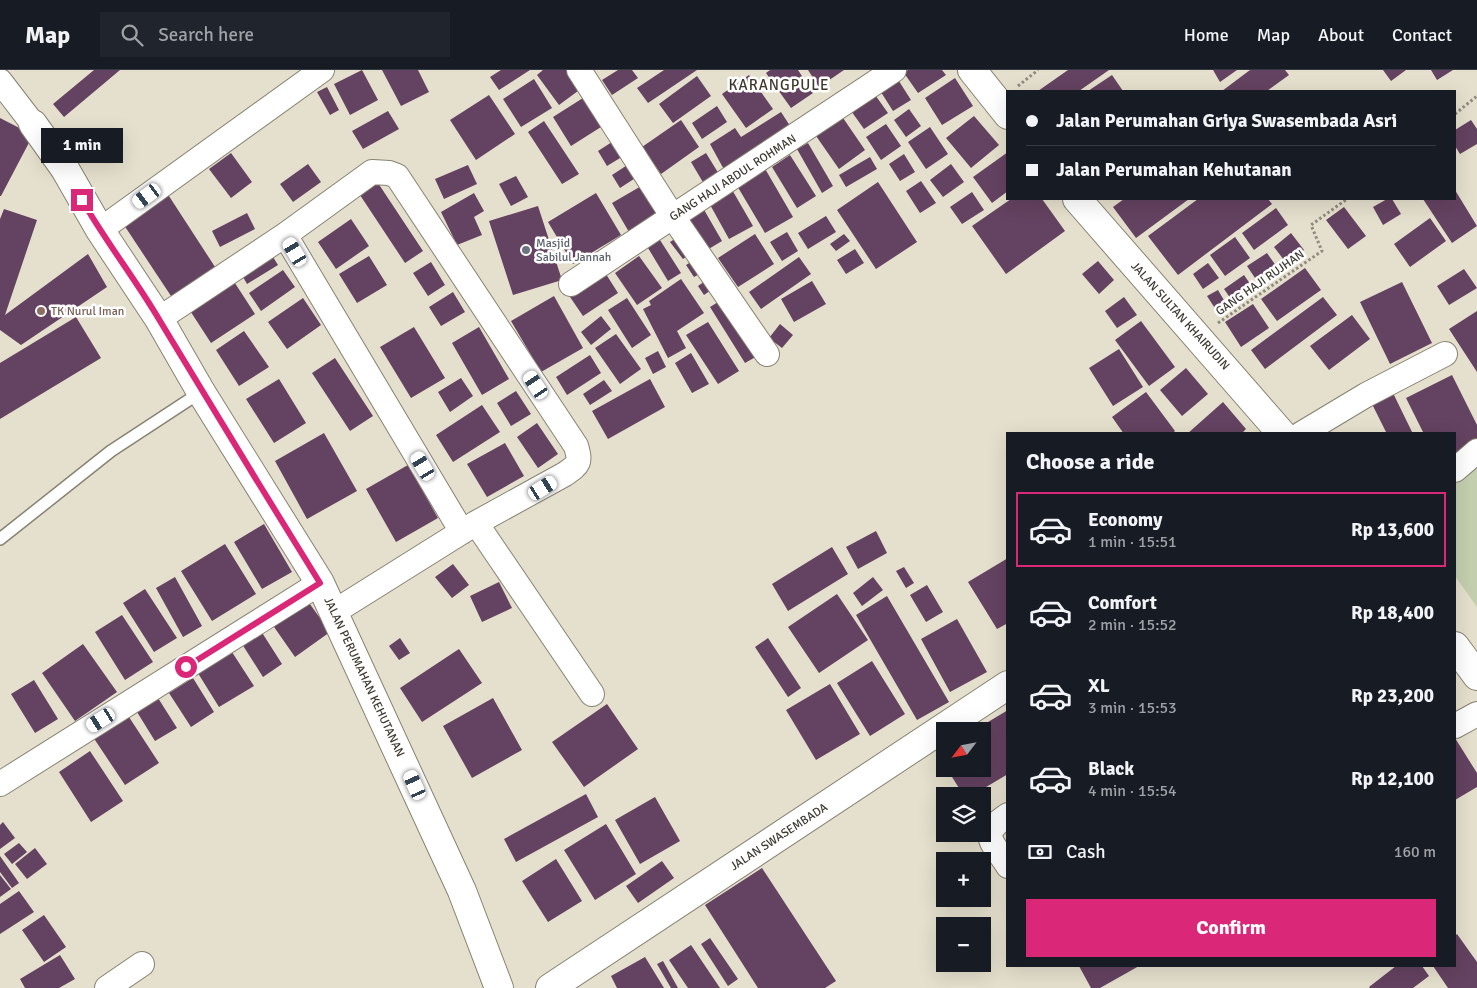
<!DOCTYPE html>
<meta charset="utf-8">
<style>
:root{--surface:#171b24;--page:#20242c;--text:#f1f3f6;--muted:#9ea1a6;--line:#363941;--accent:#db2777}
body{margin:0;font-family:Signika,sans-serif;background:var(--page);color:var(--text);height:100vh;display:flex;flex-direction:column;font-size:19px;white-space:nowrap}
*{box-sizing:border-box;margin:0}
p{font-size:16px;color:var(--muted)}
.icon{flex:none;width:28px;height:28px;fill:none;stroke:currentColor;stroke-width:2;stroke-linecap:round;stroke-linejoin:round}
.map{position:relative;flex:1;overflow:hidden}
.panel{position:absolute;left:1006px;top:362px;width:450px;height:535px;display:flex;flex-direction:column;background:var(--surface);border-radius:0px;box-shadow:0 5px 20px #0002}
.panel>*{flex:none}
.top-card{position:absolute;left:1006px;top:20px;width:450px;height:110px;border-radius:0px;box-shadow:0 5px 20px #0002;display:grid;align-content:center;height:110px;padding:0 20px;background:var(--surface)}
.needle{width:32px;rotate:238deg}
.tools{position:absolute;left:936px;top:652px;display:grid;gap:10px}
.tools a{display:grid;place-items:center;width:55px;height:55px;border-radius:0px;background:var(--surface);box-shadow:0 5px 20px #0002;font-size:25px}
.end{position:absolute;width:22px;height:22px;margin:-11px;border:6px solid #db2777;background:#fff;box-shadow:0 0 0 2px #fff}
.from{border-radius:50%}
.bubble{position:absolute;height:35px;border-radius:0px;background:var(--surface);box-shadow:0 5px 20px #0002;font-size:16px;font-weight:800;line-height:35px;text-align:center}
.car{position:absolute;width:15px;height:30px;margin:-15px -8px;border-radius:6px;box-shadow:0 0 4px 1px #0007;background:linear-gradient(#fff 24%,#345 0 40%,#fff 0 76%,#345 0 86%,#fff 0)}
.top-card b{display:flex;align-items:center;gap:18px;height:48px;font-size:19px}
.top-card b+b{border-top:1px solid var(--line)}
.top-card i{width:12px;height:12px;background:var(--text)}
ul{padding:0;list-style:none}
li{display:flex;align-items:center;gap:15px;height:75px;margin:0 10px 8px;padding:0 10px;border:2px solid transparent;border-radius:0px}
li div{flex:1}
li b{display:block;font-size:19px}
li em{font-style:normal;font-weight:800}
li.current{border-color:var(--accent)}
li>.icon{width:45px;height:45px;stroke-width:1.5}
h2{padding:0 20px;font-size:22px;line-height:60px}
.pay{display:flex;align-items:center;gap:12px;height:55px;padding:0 20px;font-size:19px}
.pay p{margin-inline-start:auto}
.button{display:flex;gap:10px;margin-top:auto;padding:10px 20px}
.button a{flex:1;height:58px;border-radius:0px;background:var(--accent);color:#fff;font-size:20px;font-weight:800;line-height:58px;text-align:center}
header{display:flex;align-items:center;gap:30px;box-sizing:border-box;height:70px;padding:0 25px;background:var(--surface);border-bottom:1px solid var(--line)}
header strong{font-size:24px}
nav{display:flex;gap:28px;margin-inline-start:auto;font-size:18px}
.search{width:350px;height:45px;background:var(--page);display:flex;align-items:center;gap:12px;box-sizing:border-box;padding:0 18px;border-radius:0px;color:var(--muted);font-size:19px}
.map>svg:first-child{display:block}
</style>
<header>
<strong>Map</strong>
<div class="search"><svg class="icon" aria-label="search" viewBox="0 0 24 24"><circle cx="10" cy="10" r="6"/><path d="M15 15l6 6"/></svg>Search here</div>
<nav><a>Home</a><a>Map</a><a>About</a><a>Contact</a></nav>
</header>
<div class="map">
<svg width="1477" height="918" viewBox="0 0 1477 918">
<rect width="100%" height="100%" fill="#e5dfcd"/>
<path fill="#c4cfaf" d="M1477,390V537L1455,506V405Z"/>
<path fill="#644261" d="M94,0H120L64,47L53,34Z
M362,0L378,30L350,45L334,14Z
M382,0H418L429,22L401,36Z
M501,0H530L499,20L490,7Z
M543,0H569L582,18L559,35L537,5Z
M618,0H632L638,8L612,25L602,10Z
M664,0H697L648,33L637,18Z
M770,0H798L813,23L791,38L766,3Z
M808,0H844L819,17Z
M908,0H942L946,5L918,23L904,3Z
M1068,0H1109L1079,21H1038Z
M1213,0H1237L1220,12Z
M1250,0H1285L1289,5L1267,21H1222Z
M1383,0H1406L1391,11Z
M1431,0H1453L1437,10Z
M749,5L773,39L746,58L722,24Z
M1112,5L1123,21H1088Z
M697,6L711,26L673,53L659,34Z
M897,8L911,30L893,41L879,19Z
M955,8L973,36L942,55L925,28Z
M534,9L552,38L521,57L503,29Z
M327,17L339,40L330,45L317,22Z
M873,22L888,43L864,59L849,38Z
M489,25L515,64L476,90L450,50Z
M583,28L601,57L571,76L553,47Z
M717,36L727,52L702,69L692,53Z
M909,39L921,56L906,67L894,50Z
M388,41L399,59L363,79L352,61Z
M781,42L794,62L727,105L710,74L735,58L741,67Z
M841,45L865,80L839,99L814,63Z
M974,46L999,75L971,98L946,68Z
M0,48L33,65L1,126H0Z
M681,50L699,77L661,104L642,77Z
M1471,50L1477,59V74L1460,84L1455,76V60Z
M544,51L579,104L562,114L528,62Z
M886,54L901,76L881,90L866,67Z
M930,57L948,84L926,99L908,72Z
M615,70L625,85L607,96L598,81Z
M808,73L833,116L822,123L797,79Z
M1008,82V121L992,133L973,107Z
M231,83L252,112L231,128L209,99Z
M706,83L722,109L707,119L691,92Z
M904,84L915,102L900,111L889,94Z
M790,85L816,126L797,138L772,97Z
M870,87L877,99L846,117L839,105Z
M632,92L640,105L620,118L612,105Z
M308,94L321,112L293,132L280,114Z
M951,94L964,112L943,127L930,110Z
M468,95L477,114L444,129L435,109Z
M764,97L793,147L765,163L736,114Z
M516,106L528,127L511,136L499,114Z
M921,111L936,133L920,143L906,121Z
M878,112L917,172L876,199L837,140Z
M378,113L423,181L405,193L360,125Z
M643,115L660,144L629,162L612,133Z
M731,118L753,156L729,169L708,131Z
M1455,120L1477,156L1452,173L1423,129H1455Z
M972,122L984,140L962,154L950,137Z
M167,123L217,200L173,229L122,152Z
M474,123L484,141L474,147L482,165L457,175L441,142Z
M596,123L621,165L573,194L548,152Z
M1011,129H1042L1065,161L1006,204L972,156Z
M1124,129H1189L1136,168L1113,137Z
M1198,129H1268L1272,134L1178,205L1148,166Z
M1387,129H1392L1401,144L1383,155L1373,137Z
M538,136L562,210L513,225L489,151Z
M1344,137L1366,166L1348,179L1326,150Z
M703,138L722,171L707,180L687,147Z
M1276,138L1288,155L1254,180L1242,163Z
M4,139L37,150L5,245L88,184L107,217L21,275L0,260V149Z
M247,143L255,159L220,177L212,161Z
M826,146L836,162L808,179L798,163Z
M1430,148L1446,171L1410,197L1394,174Z
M351,149L369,176L336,199L318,172Z
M787,162L798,181L782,191L770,172Z
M1291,163L1304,180L1287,194L1274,177Z
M755,164L774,194L738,217L718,188Z
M844,164L850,171L836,181L830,174Z
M681,165L693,182L683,189L670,172Z
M1235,167L1250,188L1225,206L1210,185Z
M660,170L681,203L668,211L648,178Z
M268,179L278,195L247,214L238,198Z
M855,179L864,193L846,204L837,190Z
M1267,183L1281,203L1261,217L1247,196Z
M369,186L387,215L357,233L339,204Z
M639,186L662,218L637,235L615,203Z
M799,187L811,204L761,239L749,222Z
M694,190L703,202L694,207L686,195Z
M1098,191L1114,210L1099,224L1082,204Z
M431,192L445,215L428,226L413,203Z
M1208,193L1219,208L1203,219L1193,204Z
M1305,198L1321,220L1277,251L1261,229Z
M1464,199L1477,218L1449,235L1437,216Z
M283,200L295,217L261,241L249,223Z
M604,201L618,223L583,246L568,224Z
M1244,205L1253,218L1233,232L1224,219Z
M231,207L255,244L211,273L187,236Z
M681,209L704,243L677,261L686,278L668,288L643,239L651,235L649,231Z
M708,209L714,218L704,225L698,216Z
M812,211L826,234L794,252L781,229Z
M1402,212L1432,273L1390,294L1360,232Z
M1218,220L1228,237L1218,243L1207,226Z
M453,222L465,242L441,256L429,237Z
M554,226L583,278L541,302L511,251Z
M1124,227L1137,245L1117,258L1105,241Z
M1323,227L1337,245L1265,299L1251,280Z
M303,228L321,255L287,279L268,252Z
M627,228L651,265L632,278L608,240Z
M723,229L759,285L745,293L710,237Z
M1253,234L1269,258L1241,277L1225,252Z
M1477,241V302L1449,259Z
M1352,245L1370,269L1329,300L1310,276Z
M601,246L611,259L591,275L581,262Z
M76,247L101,288L0,349V293Z
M1141,251L1175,297L1149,316L1115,270Z
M708,252L739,301L718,314L686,265Z
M780,254L793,265L782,278L769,268Z
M414,257L445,308L411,328L380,277Z
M479,257L509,309L482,325L452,273Z
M244,261L269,297L239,316L216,280Z
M616,264L641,299L620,314L595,278Z
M1119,279L1143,317L1113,336L1089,298Z
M658,281L666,297L653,304L645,288Z
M691,283L709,314L692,323L675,293Z
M590,285L601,303L567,325L556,307Z
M335,288L373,346L350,361L312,303Z
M1186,298L1208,324L1182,346L1160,320Z
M1452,305L1477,355V375L1455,386V364H1424L1406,328Z
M461,308L473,326L450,342L438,322Z
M279,309L306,353L274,373L246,329Z
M650,309L665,337L608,369L592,341Z
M604,310L612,321L590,335L583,324Z
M516,321L531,344L511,356L497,333Z
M1146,322L1175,361L1172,364H1124L1112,347Z
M1393,323L1413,364H1387L1372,334Z
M1223,332L1246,359L1241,364H1187Z
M482,335L500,362L453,392L436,365Z
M537,353L558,384L538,398L517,367Z
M324,363L357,421L307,449L275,391Z
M505,373L524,406L487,427L467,394Z
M408,395L438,448L396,472L366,419Z
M264,454L292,502L262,519L234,472Z
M876,461L887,483L858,499L846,477Z
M225,474L256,524L212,551L181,501Z
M832,477L848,504L788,541L772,514Z
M1008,488V553L997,559L968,512Z
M453,494L469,515L452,528L435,507Z
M904,497L914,513L906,518L896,501Z
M175,507L202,556L183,567L156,518Z
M873,507L883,520L862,536L853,523Z
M499,512L512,538L482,552L470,526Z
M927,515L943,542L926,552L910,525Z
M145,519L177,568L154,582L123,533Z
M837,524L868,570L819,603L788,557Z
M887,526L949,632L917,650L856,545Z
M307,530L330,562L295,587L272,554Z
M122,545L153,592L125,610L95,562Z
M957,549L987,602L950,622L921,569Z
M261,561L282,594L263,607L242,574Z
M400,568L410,583L399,590L389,576Z
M768,568L801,618L788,627L755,577Z
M83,574L117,622L75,651L42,603Z
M230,579L254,616L219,637L196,600Z
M459,579L482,613L422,652L400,618Z
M872,591L905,644L870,666L837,613Z
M193,608L214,642L191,657L169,623Z
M34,610L58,649L35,663L11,624Z
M830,614L860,664L816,690L786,640Z
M158,628L177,658L155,671L137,642Z
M493,628L522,680L472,708L443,656Z
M607,634L638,679L584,717L552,672Z
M1008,640V704L971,726H964L947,699H982V661H973Z
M127,644L159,693L125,715L93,667Z
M1455,668L1477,703V717L1455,730Z
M945,678V696L937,683Z
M90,681L123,731L91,752L59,702Z
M586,724L598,747L516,792L504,769Z
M655,727L680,771L640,794L615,750Z
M3,752L15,768L0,779V755Z
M606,754L636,804L595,830L564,780Z
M19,773L27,782L12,794L4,784Z
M35,778L47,794L27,809L15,794Z
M0,786L19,813L12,818L0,802Z
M556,789L582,831L548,852L522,811Z
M662,791L674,808L638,833L626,816Z
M762,798L836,911L825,918H758L705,835Z
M0,805L11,819L0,827Z
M19,821L34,842L0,864V834Z
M44,845L66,877L44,892L22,860Z
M1457,864L1477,892V918H1448L1433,896H1455V866Z
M710,868L738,909L728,916L701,874Z
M691,875L720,918H688L669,890Z
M60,885L75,909L59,918H25L20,909Z
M645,887L664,918H617L611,906Z
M663,891L678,918H671L657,894Z
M1079,896H1139L1100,918H1091Z
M1396,896H1422L1429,906L1413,918H1370L1369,917Z"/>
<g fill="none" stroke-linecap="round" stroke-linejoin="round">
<g stroke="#888272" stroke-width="14">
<path id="lane" d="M0,469L111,381L201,322"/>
</g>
<g stroke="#888272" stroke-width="26">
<path id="street" d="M579,0L673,147L767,284
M0,11L33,54
M100,160L322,0
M285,165L462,462
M571,214L894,0
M159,249L285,165L372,102L389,103L397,106L576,376C581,393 579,394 565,404L476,453L334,542
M1301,364L1366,325L1445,284
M1455,400L1477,381
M476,453L592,624
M1455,656L1477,644
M0,714L320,513
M1008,745C978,765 992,771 1008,796
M107,918L142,894"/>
</g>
<g stroke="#888272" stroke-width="30">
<path id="secondary" d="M972,0L1008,45
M33,54L65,99L100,160L159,249L201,322L320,513L462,821L499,918
M1077,129L1282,364
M1455,576L1477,606
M550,918L1008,615"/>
</g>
<path stroke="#8e8a7d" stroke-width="3" stroke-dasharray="2.5 2.5" stroke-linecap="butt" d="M1018,16L1038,0
M1455,44L1477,26
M1218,253L1322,181L1311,155L1347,129"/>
<use href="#lane" stroke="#fff" stroke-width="11"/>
<use href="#street" stroke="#fff" stroke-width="24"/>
<use href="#secondary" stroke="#fff" stroke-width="28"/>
</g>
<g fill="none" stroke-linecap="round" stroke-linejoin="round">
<path stroke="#db2777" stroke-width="6" d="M82,130C106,172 136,210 160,251C213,339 266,426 320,513L186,597"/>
</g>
<circle fill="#6b7280" stroke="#fff" stroke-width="2" cx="526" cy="180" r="5"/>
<circle fill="#8d6e63" stroke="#fff" stroke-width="2" cx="41" cy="241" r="5"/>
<g text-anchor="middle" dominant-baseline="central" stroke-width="5" stroke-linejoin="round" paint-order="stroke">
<g font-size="12" fill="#3d3a33" stroke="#fff">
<text transform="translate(733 108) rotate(-33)">GANG HAJI ABDUL ROHMAN</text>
<text transform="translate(1260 213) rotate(-35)">GANG HAJI RUJHAN</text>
<text transform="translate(1180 246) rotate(48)">JALAN SULTAN KHAIRUDIN</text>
<text transform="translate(364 607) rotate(65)">JALAN PERUMAHAN KEHUTANAN</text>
<text transform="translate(779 767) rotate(-33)">JALAN SWASEMBADA</text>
</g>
<g font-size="12" fill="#5b616d" stroke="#fff" text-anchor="start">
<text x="536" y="173">Masjid<tspan x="536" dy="14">Sabilul Jannah</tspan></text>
</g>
<g font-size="12" fill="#785e54" stroke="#fff" text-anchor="start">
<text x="51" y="241">TK Nurul Iman</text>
</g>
<g font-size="15" letter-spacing="1" fill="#3d382a" stroke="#fff">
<text x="779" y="15">KARANGPULE</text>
</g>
</g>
</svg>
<div class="tools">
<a><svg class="needle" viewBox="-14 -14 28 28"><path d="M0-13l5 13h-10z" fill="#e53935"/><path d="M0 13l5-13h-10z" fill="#9ea1a6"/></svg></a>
<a><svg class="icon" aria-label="layers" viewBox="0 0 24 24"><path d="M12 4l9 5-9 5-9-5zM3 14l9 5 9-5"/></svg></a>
<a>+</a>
<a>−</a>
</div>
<i class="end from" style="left:186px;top:597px"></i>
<i class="end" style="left:82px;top:130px"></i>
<div class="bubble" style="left:41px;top:58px;width:82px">1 min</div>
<i class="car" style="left:147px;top:126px;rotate:234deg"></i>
<i class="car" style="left:295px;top:182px;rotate:329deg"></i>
<i class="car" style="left:536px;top:315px;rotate:326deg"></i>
<i class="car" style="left:423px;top:396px;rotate:329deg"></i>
<i class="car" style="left:543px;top:418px;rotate:58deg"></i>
<i class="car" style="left:101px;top:650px;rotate:238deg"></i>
<i class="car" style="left:415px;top:715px;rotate:336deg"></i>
<div class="top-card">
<b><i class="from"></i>Jalan Perumahan Griya Swasembada Asri</b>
<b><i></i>Jalan Perumahan Kehutanan</b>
</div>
<section class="panel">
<h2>Choose a ride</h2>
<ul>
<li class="current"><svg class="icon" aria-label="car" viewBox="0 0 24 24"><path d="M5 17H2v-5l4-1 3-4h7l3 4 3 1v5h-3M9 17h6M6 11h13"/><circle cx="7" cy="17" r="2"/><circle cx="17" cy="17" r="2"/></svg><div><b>Economy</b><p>1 min · 15:51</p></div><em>Rp 13,600</em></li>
<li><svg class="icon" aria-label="car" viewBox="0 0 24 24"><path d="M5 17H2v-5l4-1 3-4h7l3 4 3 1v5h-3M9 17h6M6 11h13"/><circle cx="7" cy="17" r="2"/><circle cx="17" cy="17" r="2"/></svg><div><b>Comfort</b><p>2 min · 15:52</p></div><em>Rp 18,400</em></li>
<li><svg class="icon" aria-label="car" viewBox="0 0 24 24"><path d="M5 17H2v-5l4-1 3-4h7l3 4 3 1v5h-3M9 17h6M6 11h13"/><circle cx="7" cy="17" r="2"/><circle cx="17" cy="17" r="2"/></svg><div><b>XL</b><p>3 min · 15:53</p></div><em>Rp 23,200</em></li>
<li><svg class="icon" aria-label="car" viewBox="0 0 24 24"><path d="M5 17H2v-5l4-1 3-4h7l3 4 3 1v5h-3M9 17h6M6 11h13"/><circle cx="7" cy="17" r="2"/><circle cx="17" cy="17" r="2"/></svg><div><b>Black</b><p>4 min · 15:54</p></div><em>Rp 12,100</em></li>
</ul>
<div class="pay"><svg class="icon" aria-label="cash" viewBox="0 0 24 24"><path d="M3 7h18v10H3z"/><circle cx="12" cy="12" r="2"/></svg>Cash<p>160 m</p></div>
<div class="button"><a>Confirm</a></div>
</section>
</div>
